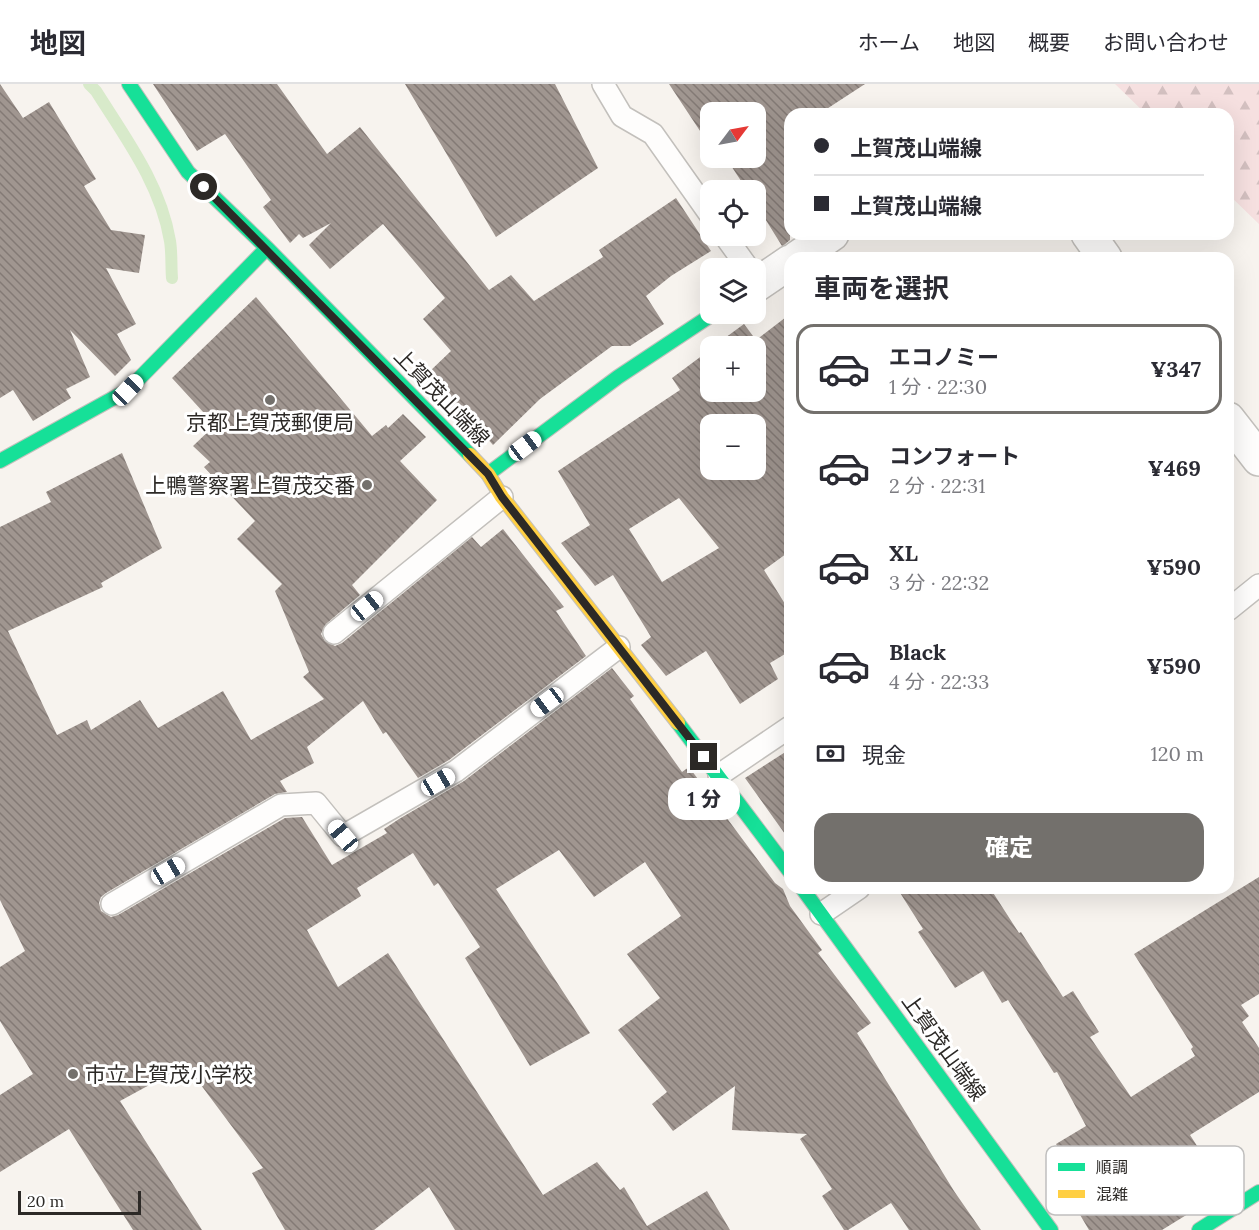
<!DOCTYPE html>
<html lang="ja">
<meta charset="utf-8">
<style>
:root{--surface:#fff;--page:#f2f2f3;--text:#2b2b33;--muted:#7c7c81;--line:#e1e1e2;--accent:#73706c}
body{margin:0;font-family:Lora,"Noto Sans JP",serif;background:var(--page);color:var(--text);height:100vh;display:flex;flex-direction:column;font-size:22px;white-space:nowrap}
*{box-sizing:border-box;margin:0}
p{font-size:20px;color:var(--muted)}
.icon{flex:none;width:33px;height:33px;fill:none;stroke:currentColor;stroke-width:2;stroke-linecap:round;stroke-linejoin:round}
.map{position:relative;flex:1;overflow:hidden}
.details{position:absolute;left:784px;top:168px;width:450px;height:642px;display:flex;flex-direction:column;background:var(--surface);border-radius:18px;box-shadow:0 6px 24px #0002}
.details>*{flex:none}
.hud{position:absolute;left:784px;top:24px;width:450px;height:132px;border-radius:18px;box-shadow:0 6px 24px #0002;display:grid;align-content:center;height:132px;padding:0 30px;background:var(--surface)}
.needle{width:39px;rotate:58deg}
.fabs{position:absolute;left:700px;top:18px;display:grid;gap:12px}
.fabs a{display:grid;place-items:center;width:66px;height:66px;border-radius:12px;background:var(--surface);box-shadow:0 6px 24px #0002;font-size:30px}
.scale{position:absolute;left:18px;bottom:15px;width:123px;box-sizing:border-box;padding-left:6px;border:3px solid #2c2926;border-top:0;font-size:16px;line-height:21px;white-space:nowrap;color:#2c2926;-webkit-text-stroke:4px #fff;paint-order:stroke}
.end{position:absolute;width:27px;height:27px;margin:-14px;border:8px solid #2c2926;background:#fff;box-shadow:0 0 0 3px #fff}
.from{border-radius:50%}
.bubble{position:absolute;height:42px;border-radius:18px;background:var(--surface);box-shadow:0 6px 24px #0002;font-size:20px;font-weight:800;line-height:42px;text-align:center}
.car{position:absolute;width:18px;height:36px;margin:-18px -9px;border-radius:8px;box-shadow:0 0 4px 2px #0007;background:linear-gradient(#fff 24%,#345 0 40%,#fff 0 76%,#345 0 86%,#fff 0)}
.hud b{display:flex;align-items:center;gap:21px;height:57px;font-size:22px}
.hud b+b{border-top:2px solid var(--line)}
.hud i{width:15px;height:15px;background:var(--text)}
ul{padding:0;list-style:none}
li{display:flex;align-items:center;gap:18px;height:90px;margin:0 12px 9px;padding:0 18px;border:3px solid transparent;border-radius:18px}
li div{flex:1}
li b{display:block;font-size:22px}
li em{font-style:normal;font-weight:800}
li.current{border-color:var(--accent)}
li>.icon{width:54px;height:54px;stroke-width:1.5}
h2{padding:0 30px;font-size:27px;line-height:72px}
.pay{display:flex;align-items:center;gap:15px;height:66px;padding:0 30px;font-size:22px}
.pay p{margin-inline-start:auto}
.cta{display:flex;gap:12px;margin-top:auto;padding:12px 30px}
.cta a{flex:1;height:69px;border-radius:18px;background:var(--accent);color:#fff;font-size:24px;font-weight:800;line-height:69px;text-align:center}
header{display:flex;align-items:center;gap:36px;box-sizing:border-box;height:84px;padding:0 30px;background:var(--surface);border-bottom:2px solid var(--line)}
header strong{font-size:28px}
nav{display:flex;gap:33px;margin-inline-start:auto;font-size:21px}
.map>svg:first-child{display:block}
</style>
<header>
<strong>地図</strong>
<nav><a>ホーム</a><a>地図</a><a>概要</a><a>お問い合わせ</a></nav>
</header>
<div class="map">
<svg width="1259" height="1146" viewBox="0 0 1259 1146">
<defs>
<pattern id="forest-firs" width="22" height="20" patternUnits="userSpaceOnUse" patternTransform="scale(1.5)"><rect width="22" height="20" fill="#f6e0e0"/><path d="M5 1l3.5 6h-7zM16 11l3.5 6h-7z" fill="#d3c0c0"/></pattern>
<pattern id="building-back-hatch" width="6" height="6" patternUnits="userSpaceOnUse" patternTransform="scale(1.5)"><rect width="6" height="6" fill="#a09690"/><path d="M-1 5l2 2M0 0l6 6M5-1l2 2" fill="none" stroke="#837a75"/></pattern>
</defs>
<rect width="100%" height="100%" fill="#f7f3ee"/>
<path fill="url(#forest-firs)" d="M1115,0H1259V140L1229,111L1228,30H1146Z"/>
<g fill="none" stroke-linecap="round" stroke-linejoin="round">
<path stroke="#d8eaca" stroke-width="12" d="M89,0L96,7C125,53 161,101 170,157C172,169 171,182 172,194"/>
</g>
<path fill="url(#building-back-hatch)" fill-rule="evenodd" d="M0,0L23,34L49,18L96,95L84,102L111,146L145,151L139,189L106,184L136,240L117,250L131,276L115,292L70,246L90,293L66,305L71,314L33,337L13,306L0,314Z
M153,0H277L327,70L360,43L489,206L511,191L534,217L603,173L599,166L676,114L711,167L671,192L646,212L664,240L630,262H612L540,315L493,361L458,321L453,327L430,304L437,297L429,288L451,267L423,235L445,214L383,140L330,185L309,161L331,139L303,154L299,150L290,159L263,123L271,116L225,50L197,67Z
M405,0H555L598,84L496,153Z
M669,0H865L819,30H790V156L784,161L782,162L756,120V106H747L726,74H756V28H711V53L706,56Z
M256,213L372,352L386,341L388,344L403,330L426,353L400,377L437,416L352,501L360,511L326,540L321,550L325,557L335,562L342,559L472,453L481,463L503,445L564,523L556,527L586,572L449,676L418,694L386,648L383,650L363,617L307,663L314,679L280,697L287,708L275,710L106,809L101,813L99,819L101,827L111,833L118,831L285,734L302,733L332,781L387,749L384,745L399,735L464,697L612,584L634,612L630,615L682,688L689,683L775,799L783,805L790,822L822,866L818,869L871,939L857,949L954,1107L981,1146H909L891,1119L848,1146H844L822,1112L832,1105L800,1055L807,1050L732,1046L735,1002L673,1047L652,1020L667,1008L618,946L660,914L627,870L681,832L645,778L594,813L559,766L496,805L590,949L530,982L465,874L480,863L438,799L434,802L413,769L357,804L361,812L307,846L338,903L388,869L543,1111L597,1078L620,1106L624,1103L647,1142L707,1107L730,1146H455L429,1103L374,1146H285L252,1089L263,1084L186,981L120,1017L202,1146H133L69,1045L0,1088V1011L33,990L0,937V883L25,867L0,816V443L51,418L46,408L122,369L162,464L101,499L103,503L8,547L57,651L87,636L91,646L140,616L158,644L223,607L251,656L324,615L303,593L309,588L275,507L282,500L237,455L255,437L204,383L210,378L193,362L215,341L172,294Z
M790,230V467L764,486L790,528V567L770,579L778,595L740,620L706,567L666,592L641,561L651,553L613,491L595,502L561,459L590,441L558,387L680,306L672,294L711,265V308H756V262H714L744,240L756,256ZM711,340H756V386H711ZM679,414L719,464L662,498L629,445Z
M790,665V757L745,694Z
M1259,793V910L1241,921L1249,932L1242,938L1259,964V1008L1190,1051L1216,1091L1199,1101L1209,1117L1162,1146H1089L1073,1119L1087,1111L1056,1060L1086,1042L1057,988L1054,989L1008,916L1002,919L983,887L955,904L918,848L923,845L897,804H990L1019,849L1021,848L1063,913L1073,907L1099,948L1090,953L1131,1013L1195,972L1191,965L1193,963L1134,870Z"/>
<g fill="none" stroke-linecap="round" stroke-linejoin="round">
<g stroke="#c3c0bc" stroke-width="24">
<path id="lane" d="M603,0L622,32L653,50L711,132
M725,152L748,184
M1228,526L1259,501
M334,549L502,413
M719,691L790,643
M112,820L281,721L316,719L343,752L456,687L619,563
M821,830L859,804"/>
</g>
<g stroke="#c3c0bc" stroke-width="36">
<path id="street" d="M1088,150L1105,174
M797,174L832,150
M756,201L790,178
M1228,335L1259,375"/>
</g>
<g stroke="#c3c0bc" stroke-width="16">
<path id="fast" d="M129,0L188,88L267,164L470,371
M0,377L128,306L267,164
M488,390L618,293L713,230
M678,639L790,788
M802,804L1051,1146
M1199,1146L1259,1108"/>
</g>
<g stroke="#c3c0bc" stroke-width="16">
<path id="slow" d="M470,371L488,390L502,413L678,639"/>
</g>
<use href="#lane" stroke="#fefdfc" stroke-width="21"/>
<use href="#street" stroke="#fefdfc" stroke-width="33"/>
<use href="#fast" stroke="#16e098" stroke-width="14"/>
<use href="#slow" stroke="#ffcf43" stroke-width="14"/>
</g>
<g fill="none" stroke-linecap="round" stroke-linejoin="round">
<path stroke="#2c2926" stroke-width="8" d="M204,103L488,390L502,413L704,673"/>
</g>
<g fill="#73706c" stroke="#fff" stroke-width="2">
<circle cx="270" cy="316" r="6"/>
<circle cx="367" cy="401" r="6"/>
<circle cx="73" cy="990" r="6"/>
</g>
<g text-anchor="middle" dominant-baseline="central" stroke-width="6" stroke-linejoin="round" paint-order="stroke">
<g font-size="21" fill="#2c2926" stroke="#fff">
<text transform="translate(442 313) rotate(46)">上賀茂山端線</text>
<text transform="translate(944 963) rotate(54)">上賀茂山端線</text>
</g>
<g font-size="21" fill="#2c2926" stroke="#fff">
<text x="270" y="338">京都上賀茂郵便局</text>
<text x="355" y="401" text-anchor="end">上鴨警察署上賀茂交番</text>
<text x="85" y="990" text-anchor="start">市立上賀茂小学校</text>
</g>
</g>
<rect x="1046" y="1062" width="198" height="69" rx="9" fill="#fff" stroke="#c0bfbe" stroke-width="1.5"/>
<rect x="1058" y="1079" width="27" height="8" fill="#16e098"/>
<rect x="1058" y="1106" width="27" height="8" fill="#ffcf43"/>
<g font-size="16" fill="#2c2926">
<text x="1096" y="1089">順調</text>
<text x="1096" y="1116">混雑</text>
</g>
</svg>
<div class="fabs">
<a><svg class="needle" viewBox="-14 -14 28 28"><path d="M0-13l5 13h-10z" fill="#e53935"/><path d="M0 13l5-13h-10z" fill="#7c7c81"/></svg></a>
<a><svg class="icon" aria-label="locate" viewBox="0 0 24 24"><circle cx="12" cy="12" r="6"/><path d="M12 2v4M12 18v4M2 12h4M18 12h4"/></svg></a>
<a><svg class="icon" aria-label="layers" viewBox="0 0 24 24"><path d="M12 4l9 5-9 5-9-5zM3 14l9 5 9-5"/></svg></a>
<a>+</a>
<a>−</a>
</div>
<div class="scale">20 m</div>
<i class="end from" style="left:204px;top:103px"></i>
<i class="end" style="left:704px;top:673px"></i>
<div class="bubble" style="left:668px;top:694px;width:72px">1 分</div>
<i class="car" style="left:128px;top:306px;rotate:44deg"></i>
<i class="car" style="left:525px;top:362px;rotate:53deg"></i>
<i class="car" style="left:367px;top:522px;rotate:51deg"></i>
<i class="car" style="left:547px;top:618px;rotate:233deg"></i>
<i class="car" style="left:438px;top:698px;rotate:60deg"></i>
<i class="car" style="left:343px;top:752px;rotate:320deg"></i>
<i class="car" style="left:168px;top:787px;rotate:60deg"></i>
<div class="hud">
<b><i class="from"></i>上賀茂山端線</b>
<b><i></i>上賀茂山端線</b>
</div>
<section class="details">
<h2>車両を選択</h2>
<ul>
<li class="current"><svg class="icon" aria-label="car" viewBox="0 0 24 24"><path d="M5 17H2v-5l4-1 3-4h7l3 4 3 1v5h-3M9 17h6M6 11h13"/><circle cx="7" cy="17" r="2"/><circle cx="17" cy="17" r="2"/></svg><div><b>エコノミー</b><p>1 分 · 22:30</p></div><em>¥347</em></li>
<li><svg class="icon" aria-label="car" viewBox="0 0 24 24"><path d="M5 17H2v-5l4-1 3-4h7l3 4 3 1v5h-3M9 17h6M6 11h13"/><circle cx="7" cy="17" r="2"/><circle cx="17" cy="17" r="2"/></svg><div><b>コンフォート</b><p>2 分 · 22:31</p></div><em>¥469</em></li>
<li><svg class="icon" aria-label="car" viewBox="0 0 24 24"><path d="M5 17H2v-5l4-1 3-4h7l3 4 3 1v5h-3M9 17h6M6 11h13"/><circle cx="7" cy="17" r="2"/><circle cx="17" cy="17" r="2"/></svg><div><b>XL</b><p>3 分 · 22:32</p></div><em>¥590</em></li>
<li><svg class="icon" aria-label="car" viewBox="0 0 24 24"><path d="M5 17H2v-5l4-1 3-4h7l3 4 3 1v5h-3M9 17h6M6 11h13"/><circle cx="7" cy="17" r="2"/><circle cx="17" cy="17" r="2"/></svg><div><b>Black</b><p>4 分 · 22:33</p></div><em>¥590</em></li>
</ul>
<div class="pay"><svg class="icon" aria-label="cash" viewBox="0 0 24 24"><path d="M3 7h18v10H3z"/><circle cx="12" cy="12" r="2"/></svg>現金<p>120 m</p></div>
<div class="cta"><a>確定</a></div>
</section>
</div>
